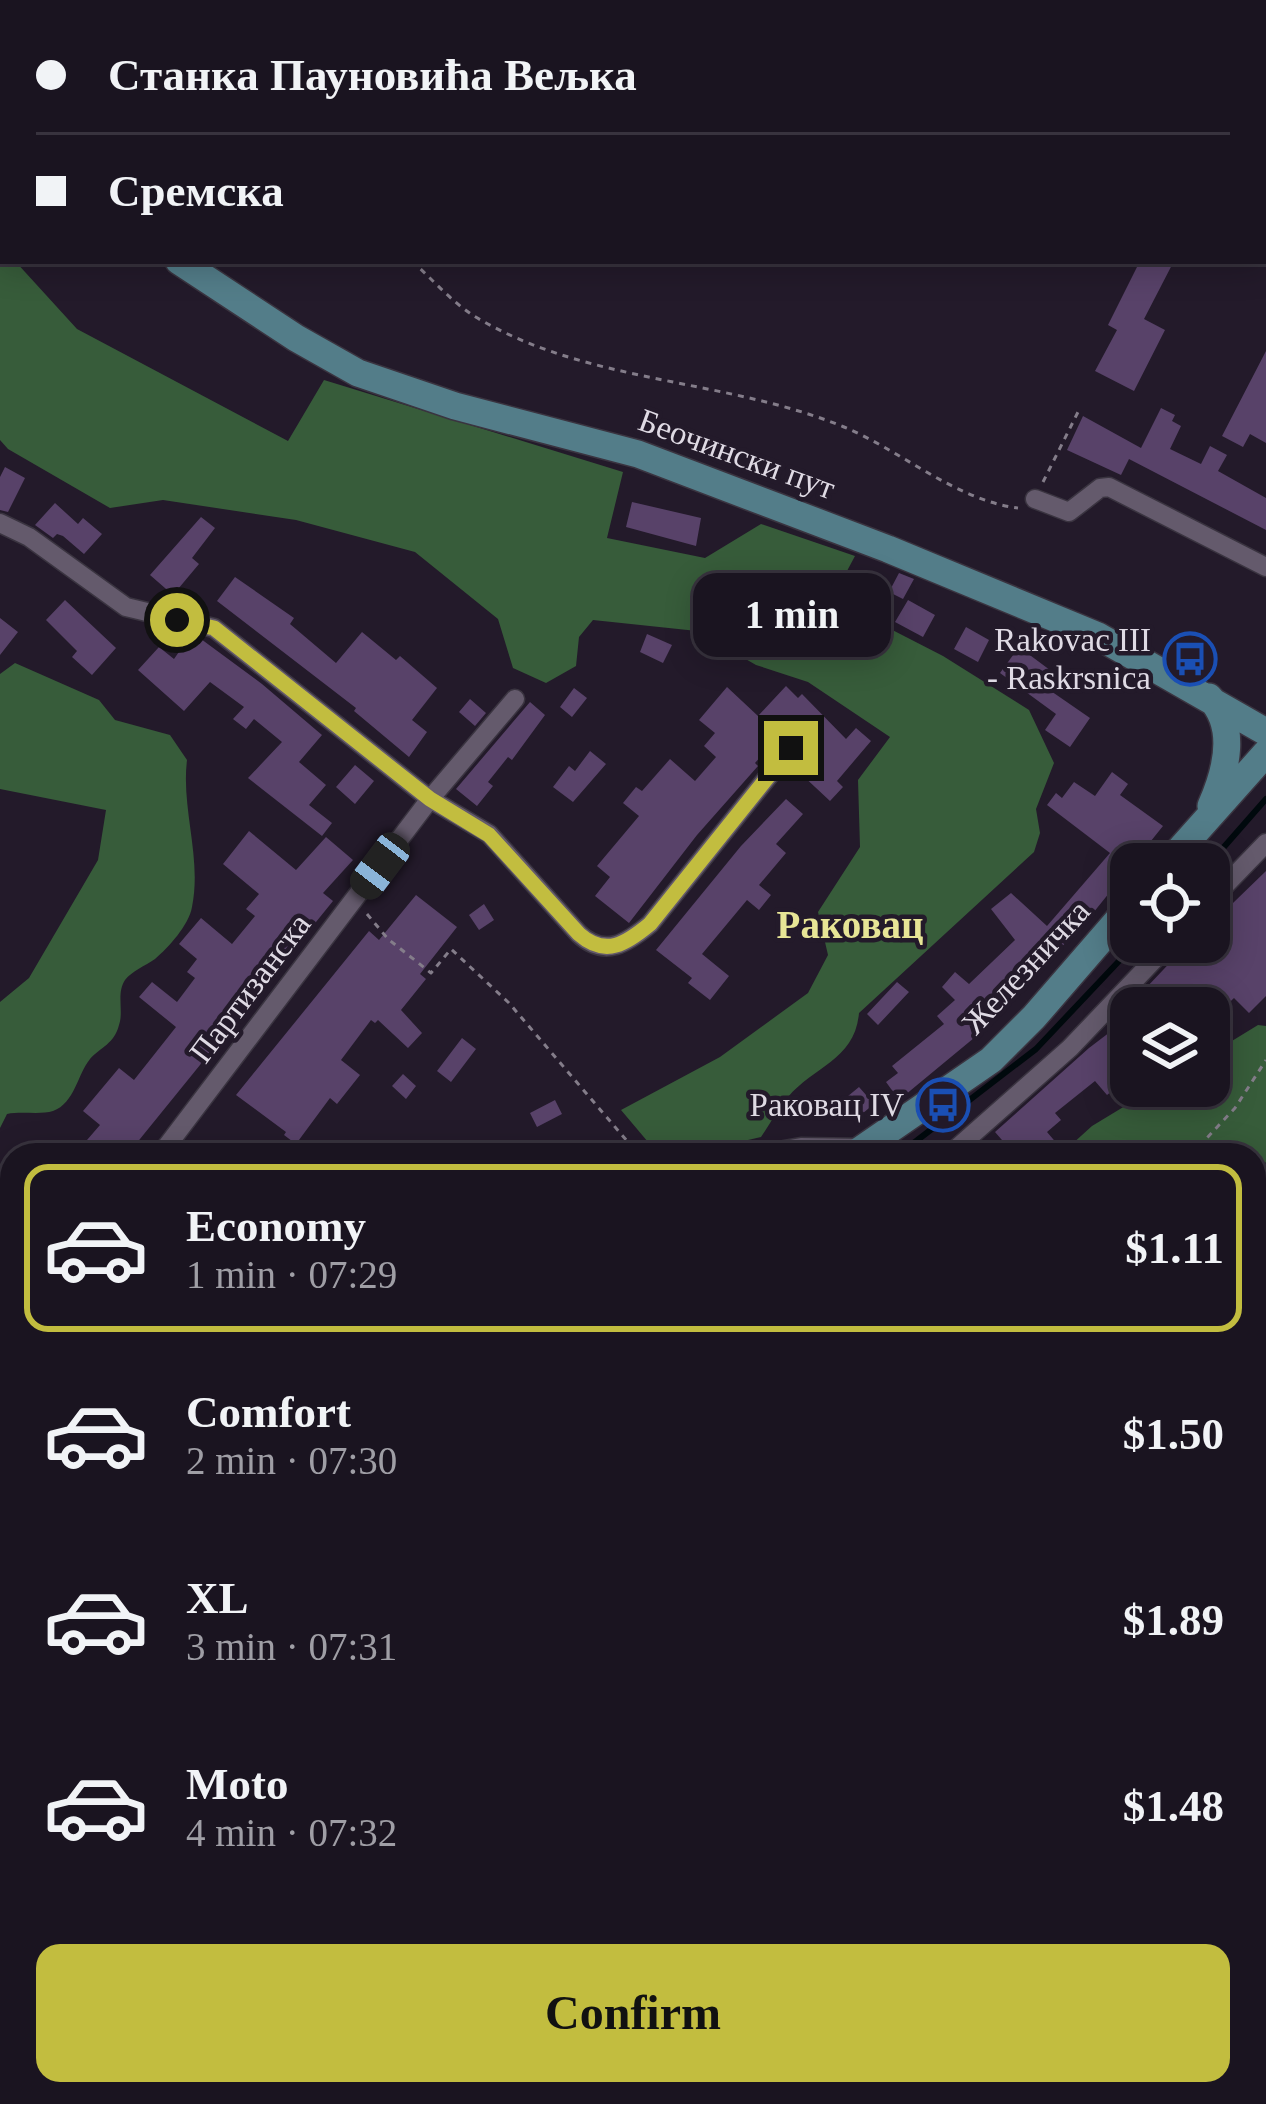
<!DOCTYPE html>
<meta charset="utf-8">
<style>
:root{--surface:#1a1420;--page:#231d29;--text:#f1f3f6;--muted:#9f9ea5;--line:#38333e;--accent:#c2bd3f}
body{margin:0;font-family:Georgia,serif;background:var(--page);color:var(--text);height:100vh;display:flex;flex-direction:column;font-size:45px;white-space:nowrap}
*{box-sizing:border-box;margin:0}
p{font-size:39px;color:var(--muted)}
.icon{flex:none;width:66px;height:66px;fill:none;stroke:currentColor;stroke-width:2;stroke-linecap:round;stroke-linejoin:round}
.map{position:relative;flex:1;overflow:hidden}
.details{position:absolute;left:0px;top:1143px;width:1266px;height:963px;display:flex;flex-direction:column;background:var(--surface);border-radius:36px 36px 0 0;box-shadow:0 6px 30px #0003,0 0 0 3px var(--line)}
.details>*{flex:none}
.hud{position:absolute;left:0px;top:0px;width:1266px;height:264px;box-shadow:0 6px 30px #0003,0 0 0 3px var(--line);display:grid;align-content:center;height:264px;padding:0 36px;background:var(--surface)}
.tools{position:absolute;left:1110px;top:843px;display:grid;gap:24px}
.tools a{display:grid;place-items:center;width:120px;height:120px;border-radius:24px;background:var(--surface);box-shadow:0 6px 30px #0003,0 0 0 3px var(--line);font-size:60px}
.end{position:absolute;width:54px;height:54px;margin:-27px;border:15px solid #c2bd3f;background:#111;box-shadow:0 0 0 6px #111}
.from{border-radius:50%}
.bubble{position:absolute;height:84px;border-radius:24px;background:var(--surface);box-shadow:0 6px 30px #0003,0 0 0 3px var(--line);font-size:39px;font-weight:700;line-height:84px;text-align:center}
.car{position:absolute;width:36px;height:72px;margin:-36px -18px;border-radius:15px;box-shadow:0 0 9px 3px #0007;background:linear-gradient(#222 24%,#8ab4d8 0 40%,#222 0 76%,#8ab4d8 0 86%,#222 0)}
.hud b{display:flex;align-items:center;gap:42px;height:114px;font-size:45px}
.hud b+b{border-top:3px solid var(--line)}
.hud i{width:30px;height:30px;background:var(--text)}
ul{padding:21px 0 0;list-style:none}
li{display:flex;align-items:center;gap:36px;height:168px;margin:0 24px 18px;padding:0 12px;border:6px solid transparent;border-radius:24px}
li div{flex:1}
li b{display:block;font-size:45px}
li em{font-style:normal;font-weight:700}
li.active{border-color:var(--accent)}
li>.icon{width:108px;height:108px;stroke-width:1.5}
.cta{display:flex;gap:24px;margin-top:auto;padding:24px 36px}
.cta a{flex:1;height:138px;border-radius:24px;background:var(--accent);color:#111;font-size:48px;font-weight:700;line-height:138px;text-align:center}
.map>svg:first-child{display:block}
</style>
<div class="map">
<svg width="1266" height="2104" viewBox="0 0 1266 2104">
<rect width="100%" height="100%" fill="#231a2a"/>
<path fill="#322119" d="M0,0L71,3H3V117Z"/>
<path fill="#33201e" d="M12,1377V1465L0,1446V1392Z"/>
<path fill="#375c3a" d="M0,245L3,261H15L77,329L288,441L324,380L623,472L607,538L705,558L761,524L855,556L832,599L943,656L1029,710L1054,763L1036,809L1040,833L1034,852L859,1013C855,1060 814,1066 788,1097C778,1109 770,1124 761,1137L683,1155H659L621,1110L720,1057L808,993L828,955L818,912L860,847L858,780L890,737L808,682L756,665L697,631L593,620L579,637L576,666L546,683L513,668L498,619L415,552L296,520L163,500L110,508L8,449L0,440Z
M15,663L99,700L115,720L170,735L187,760C181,809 202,857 192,907C189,925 168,948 155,959C145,966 132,971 125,980C116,994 124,1011 119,1025C114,1044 101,1047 90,1059C77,1075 75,1103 53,1111C41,1115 21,1111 7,1114L0,1128V1002L29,978L98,860L106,810L0,789V674Z
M1258,1025L1266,1026V1162L1254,1176V1155H1060L1092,1126L1158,1086H1209V1055Z
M12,1579V1656L6,1655C0,1631 2,1602 12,1579Z"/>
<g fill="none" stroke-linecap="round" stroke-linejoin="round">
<path stroke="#00090d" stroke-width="6" d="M1209,864L1266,799
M898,1155L1036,1049L1137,942
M0,2010L12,2005"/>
</g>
<path fill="#584269" d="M1140,261H1174L1144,319L1165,330L1134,391L1095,371L1117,330L1108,325Z
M1266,351V443L1250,434L1243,447L1222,436Z
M1161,408L1175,415L1172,421L1181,426L1170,449L1201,464L1210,446L1227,455L1218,471L1266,498V530L1129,459L1121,475L1067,450L1083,416L1141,448Z
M5,467L25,478L8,512L0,510V477Z
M632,502L701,518L696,546L626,527Z
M55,503L78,524L83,518L102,534L84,554L63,536L57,534L53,538L35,525Z
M201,517L215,528L192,558L199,564L173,595L150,575Z
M899,573L914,579L903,599L889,592Z
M852,575L877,587L865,611L841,598Z
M235,577L294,618L290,624L336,663L362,632L396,660L400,656L437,688L412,720L427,732L409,757L354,711L356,708L217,601Z
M65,600L116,648L92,675L72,657L77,651L46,620Z
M908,600L935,615L923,637L895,622Z
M0,618L18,632L0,655Z
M966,627L989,640L978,662L954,649Z
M647,634L672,645L663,663L640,652Z
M190,636L201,639L262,684L322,735L299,762L326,785L309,805L332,823L322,836L248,778L282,742L254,719L246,729L233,719L244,707L210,682L184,711L138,670L159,647L174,659Z
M1019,647L1058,676L1048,689L1090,718L1070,747L1045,730L1056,714L1000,673Z
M786,686L798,698L802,694L846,739L856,728L871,741L837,781L843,787L830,801L800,773L824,749L793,720L755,763L758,766L697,835L629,923L595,896L610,877L597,866L639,816L623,803L636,787L642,791L670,759L695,781L716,757L704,746L715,733L699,720L727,687L758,716Z
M574,688L587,698L572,717L560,707Z
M470,699L486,713L475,726L459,712Z
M530,702L545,715L512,760L508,757L488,782L493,786L477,806L456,789Z
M590,751L606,764L573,802L553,787L569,766L575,771Z
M355,765L374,781L355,804L336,787Z
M1112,772L1128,784L1120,795L1163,826L1081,928L997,1009L1000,1011L980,1033L899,1100L886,1082L898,1073L892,1066L944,1024L937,1016L955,1000L942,987L955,972L969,984L1015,940L991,909L1011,893L1047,926L1110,853L1047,805L1056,793L1062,798L1074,782L1095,796Z
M786,799L803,814L776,844L786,853L759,885L771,895L759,910L747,900L702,954L729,976L710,1000L688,983L692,978L656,950L741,846Z
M249,831L296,870L326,837L353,860L323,893L333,901L127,1155H74L100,1125L83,1111L119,1068L134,1080L176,1027L139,997L152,982L177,1002L195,978L187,972L197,959L179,944L201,918L232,944L255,916L246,909L259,894L223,864Z
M1266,871V996L1249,1013L1234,998L1209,1022V1008H1127L1181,951L1184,942H1209V915L1230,900L1233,903Z
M416,895L457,927L420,974L426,979L401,1010L422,1033L408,1048L378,1020L375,1023L371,1020L341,1060L360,1075L337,1104L330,1098L296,1144L284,1135L286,1132L236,1095L369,931L379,940Z
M484,904L494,920L479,930L469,915Z
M897,982L909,992L878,1025L867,1014Z
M1131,1016V1052L1107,1071L1119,1085L1107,1095L1095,1081L1055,1113L1061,1120L1047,1132L1059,1146L1049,1155H1015L995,1132L1089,1048Z
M462,1038L476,1049L451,1082L437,1071Z
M403,1074L416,1086L406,1099L392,1086Z
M859,1087L874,1104L857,1118L842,1101Z
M555,1100L562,1114L537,1127L530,1113Z"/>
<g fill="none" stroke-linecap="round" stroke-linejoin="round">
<g stroke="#3a3440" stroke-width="21">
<path id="street" d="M1035,499L1069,512L1100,488L1109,487L1266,567
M0,523L29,537L126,607L214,628L430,799L489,834L579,934C605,958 627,943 650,924L791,748
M1209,902L1266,843
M160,1155L430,799L515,699
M758,1155L801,1147L864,1148
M949,1155L1070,1048L1171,942
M0,1367L12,1351
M0,1466L11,1499L0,1545
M1254,1568L1266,1571
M0,1684L12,1681
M0,1878L12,1871
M710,2094L714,2104
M1179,2094L1188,2104
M193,2104L203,2094
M552,2104L561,2094
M813,2104L822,2094
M971,2104L979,2094"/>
</g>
<g stroke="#3a3440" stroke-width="30">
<path id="secondary" d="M0,146L3,148
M179,261L296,338L358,373L455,406L638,454L888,549L1098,636L1266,732
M1209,697C1238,726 1226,772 1211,806
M1167,864L1266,753
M853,1155L991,1060L1034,1017L1131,905
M0,1827L12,1820"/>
</g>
<path stroke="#847d8a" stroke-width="3" stroke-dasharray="6 6" stroke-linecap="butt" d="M412,261C432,279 452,302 474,316C586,384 725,378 844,427C902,451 955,500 1018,508
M1043,482L1080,408
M367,914L388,939L431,973L451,949L509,1003L639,1155
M1191,1155L1235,1108L1266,1060"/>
<use href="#street" stroke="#645a6c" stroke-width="18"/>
<use href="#secondary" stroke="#537d89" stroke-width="27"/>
</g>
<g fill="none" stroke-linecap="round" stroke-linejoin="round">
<path stroke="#c2bd3f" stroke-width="15" d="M177,620L214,628L430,799L489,835L579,934C606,958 627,943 650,924L791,748"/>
</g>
<defs>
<g id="bus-ring" transform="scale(2.7)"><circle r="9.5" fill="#231a2a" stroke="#1a4fb4" stroke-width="1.5"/><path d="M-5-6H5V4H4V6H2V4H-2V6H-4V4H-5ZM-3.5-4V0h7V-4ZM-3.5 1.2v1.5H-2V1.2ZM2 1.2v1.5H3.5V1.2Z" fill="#1a4fb4"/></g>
</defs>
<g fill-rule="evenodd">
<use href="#bus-ring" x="1190" y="659"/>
<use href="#bus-ring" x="943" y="1105"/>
</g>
<g text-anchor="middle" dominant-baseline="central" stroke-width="9" stroke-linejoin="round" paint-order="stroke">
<g font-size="33" fill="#dfdae4" stroke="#231a2a">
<text transform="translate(737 454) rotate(20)">Беочински пут</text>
<text transform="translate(1026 967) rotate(-47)">Железничка</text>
<text transform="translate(250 988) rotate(-53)">Партизанска</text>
</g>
<g font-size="33" fill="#dfdae4" stroke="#231a2a" text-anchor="end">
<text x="1151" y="640">Rakovac III<tspan x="1151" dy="38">- Raskrsnica</tspan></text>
<text x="904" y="1105">Раковац IV</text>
</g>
<g font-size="39" font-weight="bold" fill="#e7e596" stroke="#231a2a">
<text x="850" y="924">Раковац</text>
</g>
</g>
</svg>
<div class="tools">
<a><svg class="icon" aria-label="locate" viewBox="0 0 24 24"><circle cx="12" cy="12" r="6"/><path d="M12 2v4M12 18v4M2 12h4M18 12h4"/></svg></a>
<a><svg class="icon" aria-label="layers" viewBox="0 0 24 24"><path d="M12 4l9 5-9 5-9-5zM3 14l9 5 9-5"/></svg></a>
</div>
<i class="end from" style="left:177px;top:620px"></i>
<i class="end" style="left:791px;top:748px"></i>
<div class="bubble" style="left:693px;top:573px;width:198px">1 min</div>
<i class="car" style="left:380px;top:866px;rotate:217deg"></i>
<div class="hud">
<b><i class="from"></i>Станка Пауновића Вељка</b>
<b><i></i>Сремска</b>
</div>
<section class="details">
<ul>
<li class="active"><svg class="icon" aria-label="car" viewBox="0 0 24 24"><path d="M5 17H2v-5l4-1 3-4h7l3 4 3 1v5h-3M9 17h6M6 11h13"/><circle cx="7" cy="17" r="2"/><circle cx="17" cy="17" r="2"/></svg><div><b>Economy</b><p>1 min · 07:29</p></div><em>$1.11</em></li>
<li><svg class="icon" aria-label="car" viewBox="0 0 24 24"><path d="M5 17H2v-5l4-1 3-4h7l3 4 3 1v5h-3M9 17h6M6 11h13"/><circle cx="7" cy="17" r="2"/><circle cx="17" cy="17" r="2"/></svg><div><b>Comfort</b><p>2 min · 07:30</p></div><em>$1.50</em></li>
<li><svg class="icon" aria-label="car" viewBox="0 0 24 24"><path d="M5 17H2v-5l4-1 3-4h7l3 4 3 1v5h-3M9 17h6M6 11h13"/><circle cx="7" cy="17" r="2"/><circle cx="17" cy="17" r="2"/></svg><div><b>XL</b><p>3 min · 07:31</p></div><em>$1.89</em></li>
<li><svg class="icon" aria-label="car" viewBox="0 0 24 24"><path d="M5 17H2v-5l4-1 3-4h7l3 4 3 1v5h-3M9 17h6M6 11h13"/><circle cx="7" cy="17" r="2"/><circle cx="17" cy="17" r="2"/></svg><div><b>Moto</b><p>4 min · 07:32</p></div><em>$1.48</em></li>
</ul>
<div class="cta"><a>Confirm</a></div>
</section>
</div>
